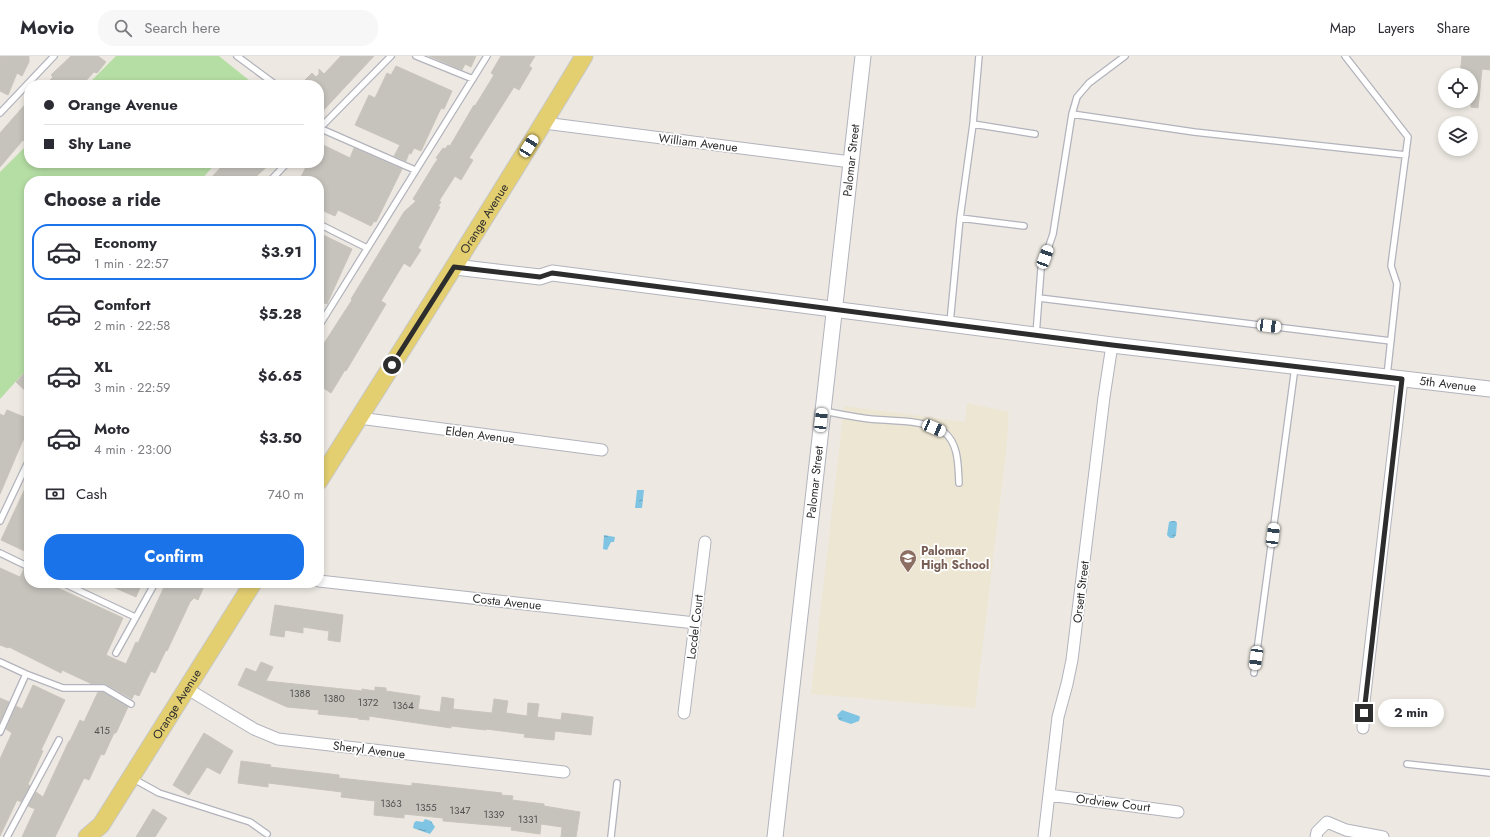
<!DOCTYPE html>
<meta charset="utf-8">
<style>
:root{--surface:#fff;--page:#f7f7f7;--text:#2b2b33;--muted:#7c7c81;--line:#e1e1e2;--accent:#1a73e8}
body{margin:0;font-family:Jost,sans-serif;background:var(--page);color:var(--text);height:100vh;display:flex;flex-direction:column;font-size:15px;white-space:nowrap}
*{box-sizing:border-box;margin:0}
p{font-size:13px;color:var(--muted)}
.icon{flex:none;width:22px;height:22px;fill:none;stroke:currentColor;stroke-width:2;stroke-linecap:round;stroke-linejoin:round}
.map{position:relative;flex:1;overflow:hidden}
.side{position:absolute;left:24px;top:120px;width:300px;height:412px;display:flex;flex-direction:column;background:var(--surface);border-radius:16px;box-shadow:0 2px 6px #0003}
.side>*{flex:none}
.top-card{position:absolute;left:24px;top:24px;width:300px;height:88px;border-radius:16px;box-shadow:0 2px 6px #0003;display:grid;align-content:center;height:88px;padding:0 20px;background:var(--surface)}
.controls{position:absolute;left:1438px;top:12px;display:grid;gap:8px}
.controls a{display:grid;place-items:center;width:40px;height:40px;border-radius:50%;background:var(--surface);box-shadow:0 2px 6px #0003;font-size:20px}
.end{position:absolute;width:18px;height:18px;margin:-9px;border:5px solid #2d2d2d;background:#fff;box-shadow:0 0 0 2px #fff}
.from{border-radius:50%}
.bubble{position:absolute;height:28px;border-radius:14px;background:var(--surface);box-shadow:0 2px 6px #0003;font-size:13px;font-weight:700;line-height:28px;text-align:center}
.car{position:absolute;width:12px;height:24px;margin:-12px -6px;border-radius:5px;box-shadow:0 0 3px 1px #0007;background:linear-gradient(#fff 24%,#345 0 40%,#fff 0 76%,#345 0 86%,#fff 0)}
.top-card b{display:flex;align-items:center;gap:14px;height:38px;font-size:15px}
.top-card b+b{border-top:1px solid var(--line)}
.top-card i{width:10px;height:10px;background:var(--text)}
ul{padding:0;list-style:none}
li{display:flex;align-items:center;gap:12px;height:56px;margin:0 8px 6px;padding:0 12px;border:2px solid transparent;border-radius:16px}
li div{flex:1}
li b{display:block;font-size:15px}
li em{font-style:normal;font-weight:700}
li.selected{border-color:var(--accent)}
li>.icon{width:36px;height:36px;stroke-width:1.5}
h2{padding:0 20px;font-size:18px;line-height:48px}
.pay{display:flex;align-items:center;gap:10px;height:44px;padding:0 20px;font-size:15px}
.pay p{margin-inline-start:auto}
.action{display:flex;gap:8px;margin-top:auto;padding:8px 20px}
.action a{flex:1;height:46px;border-radius:16px;background:var(--accent);color:#fff;font-size:16px;font-weight:700;line-height:46px;text-align:center}
header{display:flex;align-items:center;gap:24px;box-sizing:border-box;height:56px;padding:0 20px;background:var(--surface);border-bottom:1px solid var(--line)}
header strong{font-size:19px}
nav{display:flex;gap:22px;margin-inline-start:auto;font-size:14px}
.search{width:280px;height:36px;background:var(--page);display:flex;align-items:center;gap:10px;box-sizing:border-box;padding:0 14px;border-radius:16px;color:var(--muted);font-size:15px}
.map>svg:first-child{display:block}
</style>
<header>
<strong>Movio</strong>
<div class="search"><svg class="icon" aria-label="search" viewBox="0 0 24 24"><circle cx="10" cy="10" r="6"/><path d="M15 15l6 6"/></svg>Search here</div>
<nav><a>Map</a><a>Layers</a><a>Share</a></nav>
</header>
<div class="map">
<svg width="1490" height="781" viewBox="0 0 1490 781">
<defs>
<pattern id="water-ripples" width="26" height="14" patternUnits="userSpaceOnUse"><rect width="26" height="14" fill="#80c4e3"/><path d="M2 4q2-2 4 0t4 0M15 11q2-2 4 0t4 0" fill="none" stroke="#69a0b8"/></pattern>
</defs>
<rect width="100%" height="100%" fill="#ede9e2"/>
<path fill="#ede6d3" d="M967,347L1009,356L1006,397L975,652L811,638L844,350L965,366Z"/>
<path fill="#b5dea4" d="M116,0H219L255,29H87Z
M29,87V107H216L200,125H29V311L0,343V116Z"/>
<path fill="url(#water-ripples)" d="M637,434H644L642,452H635Z
M1171,465H1175L1177,467L1176,479L1174,482H1170L1167,479L1169,466Z
M604,479L615,481L614,486H611L607,494L603,493Z
M842,654L859,660L860,661L859,665L851,668L839,664L837,659Z
M425,763L431,765L435,771L430,778L413,772L414,767L416,765L423,766Z"/>
<path fill="#c6c3bd" stroke="#c9c5bb" d="M0,0H29V6L22,20L17,17L8,39L0,35Z
M71,0H98L106,6L97,17L94,16L82,29H45L53,21L51,19Z
M341,0H374L319,59V29H300L312,17L316,21L319,18V13L324,18Z
M429,0H476L471,11L465,8L462,14Z
M501,0H535L529,10L532,12L519,34L514,31L469,102L473,104L461,124L455,120L439,145L441,146L438,150L440,151L418,192L421,194L410,211L404,207L381,245L386,248L346,315L345,314L331,337L319,329V309L324,302L319,299L322,293L321,292L352,244L351,243L404,156L416,145L413,143L435,107L438,103L436,102L443,92L445,93L448,89L450,90L474,49L475,50L494,19L491,17Z
M1462,0H1490V14L1482,13L1478,52L1471,51V19H1460Z
M396,10L452,35L444,53L441,52L421,95L414,92L411,98L409,97L406,105L394,100L400,89L355,69L369,39L375,42L387,17L391,19Z
M29,44V89L23,84L0,111V77Z
M319,87L350,102L354,92L402,113L376,166L374,165L371,170L338,154L335,160L319,153V125H299L308,107H319Z
M225,107H271L251,125H208Z
M319,177L352,193L327,248L319,245Z
M29,312V338L16,326Z
M7,354L29,363V374L25,384H23L0,438V358L4,360Z
M29,424V497L1,484Z
M0,512L20,521L24,513L29,515V527H47L123,562L106,599L126,608L136,586L138,587L166,527H197L204,530L198,544L194,542L190,546L167,595L166,594L155,617L151,615L139,640L134,638L132,643L106,628H92L62,614L61,617L9,591L8,592L0,589Z
M104,527H142L136,541Z
M275,549L343,559L340,586L328,584L329,575L303,571V577L285,574L284,581L270,579Z
M261,606L273,611L266,625L362,635V633L375,635V631L386,632V635L420,640L418,653L440,656L442,641L454,643L453,653L492,657L494,643L508,645L506,657L527,660L528,647L539,648L537,661L561,664L562,657L593,661L591,679L555,675L554,684L524,681L525,678L486,673V674L451,670V672L369,660V664L358,663L359,662L318,658L319,654L287,651L238,629L246,612L256,616Z
M33,629L65,644L41,694L43,695L28,728L30,730L21,746L17,744L0,780V703L12,677L6,673L16,650L22,653Z
M98,636H103L128,651L116,677H114L104,699L101,698L89,724L84,722L55,781H22L35,753L28,750L36,736L43,741L69,685H70L80,664L84,666Z
M0,642L9,646L0,666Z
M204,677L233,695L220,718L207,711L189,739L173,729Z
M241,705L271,709L270,711L339,719V722L412,730V727L502,737L501,739L513,740L512,744L544,748V750L580,756L576,781H561L562,771L541,768L540,778L511,774L512,771L443,765V762L404,758V762L374,759L375,745L341,741L342,736L268,727V731L238,727Z
M153,753L167,762L155,781H136Z"/>
<g fill="none" stroke-linecap="round" stroke-linejoin="round">
<g stroke="#b2b3bc" stroke-width="8">
<path id="lane" d="M237,0L276,29
M416,0L473,23
M1345,0L1408,81L1391,210L1397,228L1387,320
M0,57L54,0
M1072,58L1194,76L1406,99
M973,68L1035,78
M319,72L415,114
M319,73L391,0
M270,125L287,107
M960,162L1024,170
M319,168L367,192
M1039,242L1391,285
M950,267L960,162L973,68L979,0
M319,270L487,0
M1036,279L1041,213L1053,178L1072,58L1077,41L1089,27L1125,0
M824,355C839,358 854,361 870,363C889,365 929,364 944,376C959,388 958,410 959,427
M0,465L29,404
M0,497L29,511
M63,527L135,561
M116,597L155,527
M0,606L26,618L63,632H104L131,648
M1254,617L1295,311
M0,676L26,618
M1407,708L1490,717
M132,722L159,737L250,766L267,778
M7,781L59,684
M611,781L617,727"/>
</g>
<g stroke="#b2b3bc" stroke-width="13">
<path id="street" d="M544,67L851,106
M359,362L602,394
M319,525L695,567
M186,632L254,673L278,683L564,716
M684,657L705,486
M1363,672L1364,646L1402,323
M1049,739L1178,756
M1044,781L1058,661L1067,628L1072,604L1104,341L1112,289
M1316,781L1317,776L1327,766L1346,774L1383,781"/>
</g>
<g stroke="#b2b3bc" stroke-width="17">
<g id="secondary">
<path id="s1" d="M455,211L540,221L552,217L1112,289L1490,333"/>
<path id="s2" d="M775,781L863,0"/>
</g>
</g>
<g stroke="#c8c8c8" stroke-width="19">
<g id="primary">
<path id="s3" d="M319,425C408,284 498,143 584,0"/>
<path id="s4" d="M87,781L101,769L253,527"/>
</g>
</g>
<use href="#lane" stroke="#fff" stroke-width="5.5"/>
<use href="#street" stroke="#fff" stroke-width="11"/>
<use href="#secondary" stroke="#fff" stroke-width="15"/>
<use href="#primary" stroke="#e3ce70" stroke-width="17"/>
</g>
<g fill="none" stroke-linecap="round" stroke-linejoin="round">
<path stroke="#2d2d2d" stroke-width="5" d="M392,309L454,211L540,221L552,217L1112,289L1402,323L1364,657"/>
</g>
<defs>
<g id="school-pin" transform="scale(0.9)"><path d="M0 17L-7.5 6A9.5 9.5 0 1 1 7.5 6Z" fill="#8d6e63" stroke="#fff"/><path d="M0-5L7-2L0 1L-7-2ZM-4 1L0 2.5L4 1V4Q0 6-4 4Z" fill="#fff"/></g>
</defs>
<g fill-rule="evenodd">
<use href="#school-pin" x="908" y="502"/>
</g>
<g text-anchor="middle" dominant-baseline="central" stroke-width="3.5" stroke-linejoin="round" paint-order="stroke">
<g font-size="10" fill="#535251">
<text x="300" y="637">1388</text>
<text x="334" y="642">1380</text>
<text x="368" y="646">1372</text>
<text x="403" y="649">1364</text>
<text x="102" y="674">415</text>
<text x="391" y="747">1363</text>
<text x="426" y="751">1355</text>
<text x="460" y="754">1347</text>
<text x="494" y="758">1339</text>
<text x="528" y="763">1331</text>
</g>
<g font-size="12" fill="#2d2d2d" stroke="#fff">
<text transform="translate(698 87) rotate(7)">William Avenue</text>
<text stroke="none"><textPath href="#s2" startOffset="681">Palomar Street</textPath></text>
<text stroke="none"><textPath href="#s3" startOffset="310">Orange Avenue</textPath></text>
<text stroke="none"><textPath href="#s1" startOffset="1001">5th Avenue</textPath></text>
<text transform="translate(480 379) rotate(7)">Elden Avenue</text>
<text stroke="none"><textPath href="#s2" startOffset="357">Palomar Street</textPath></text>
<text transform="translate(1081 536) rotate(-83)">Orsett Street</text>
<text transform="translate(507 546) rotate(6)">Costa Avenue</text>
<text transform="translate(695 571) rotate(-83)">Locdel Court</text>
<text stroke="none"><textPath href="#s4" startOffset="161">Orange Avenue</textPath></text>
<text transform="translate(369 694) rotate(7)">Sheryl Avenue</text>
<text transform="translate(1113 747) rotate(7)">Ordview Court</text>
</g>
<g font-size="12" font-weight="bold" fill="#785e54" stroke="#fff" text-anchor="start">
<text x="921" y="495">Palomar<tspan x="921" dy="14">High School</tspan></text>
</g>
</g>
</svg>
<div class="controls">
<a><svg class="icon" aria-label="locate" viewBox="0 0 24 24"><circle cx="12" cy="12" r="6"/><path d="M12 2v4M12 18v4M2 12h4M18 12h4"/></svg></a>
<a><svg class="icon" aria-label="layers" viewBox="0 0 24 24"><path d="M12 4l9 5-9 5-9-5zM3 14l9 5 9-5"/></svg></a>
</div>
<i class="end from" style="left:392px;top:309px"></i>
<i class="end" style="left:1364px;top:657px"></i>
<div class="bubble" style="left:1378px;top:643px;width:66px">2 min</div>
<i class="car" style="left:529px;top:90px;rotate:32deg"></i>
<i class="car" style="left:1045px;top:201px;rotate:20deg"></i>
<i class="car" style="left:1269px;top:270px;rotate:97deg"></i>
<i class="car" style="left:821px;top:364px;rotate:6deg"></i>
<i class="car" style="left:934px;top:372px;rotate:113deg"></i>
<i class="car" style="left:1273px;top:479px;rotate:7deg"></i>
<i class="car" style="left:1256px;top:602px;rotate:188deg"></i>
<div class="top-card">
<b><i class="from"></i>Orange Avenue</b>
<b><i></i>Shy Lane</b>
</div>
<section class="side">
<h2>Choose a ride</h2>
<ul>
<li class="selected"><svg class="icon" aria-label="car" viewBox="0 0 24 24"><path d="M5 17H2v-5l4-1 3-4h7l3 4 3 1v5h-3M9 17h6M6 11h13"/><circle cx="7" cy="17" r="2"/><circle cx="17" cy="17" r="2"/></svg><div><b>Economy</b><p>1 min · 22:57</p></div><em>$3.91</em></li>
<li><svg class="icon" aria-label="car" viewBox="0 0 24 24"><path d="M5 17H2v-5l4-1 3-4h7l3 4 3 1v5h-3M9 17h6M6 11h13"/><circle cx="7" cy="17" r="2"/><circle cx="17" cy="17" r="2"/></svg><div><b>Comfort</b><p>2 min · 22:58</p></div><em>$5.28</em></li>
<li><svg class="icon" aria-label="car" viewBox="0 0 24 24"><path d="M5 17H2v-5l4-1 3-4h7l3 4 3 1v5h-3M9 17h6M6 11h13"/><circle cx="7" cy="17" r="2"/><circle cx="17" cy="17" r="2"/></svg><div><b>XL</b><p>3 min · 22:59</p></div><em>$6.65</em></li>
<li><svg class="icon" aria-label="car" viewBox="0 0 24 24"><path d="M5 17H2v-5l4-1 3-4h7l3 4 3 1v5h-3M9 17h6M6 11h13"/><circle cx="7" cy="17" r="2"/><circle cx="17" cy="17" r="2"/></svg><div><b>Moto</b><p>4 min · 23:00</p></div><em>$3.50</em></li>
</ul>
<div class="pay"><svg class="icon" aria-label="cash" viewBox="0 0 24 24"><path d="M3 7h18v10H3z"/><circle cx="12" cy="12" r="2"/></svg>Cash<p>740 m</p></div>
<div class="action"><a>Confirm</a></div>
</section>
</div>
